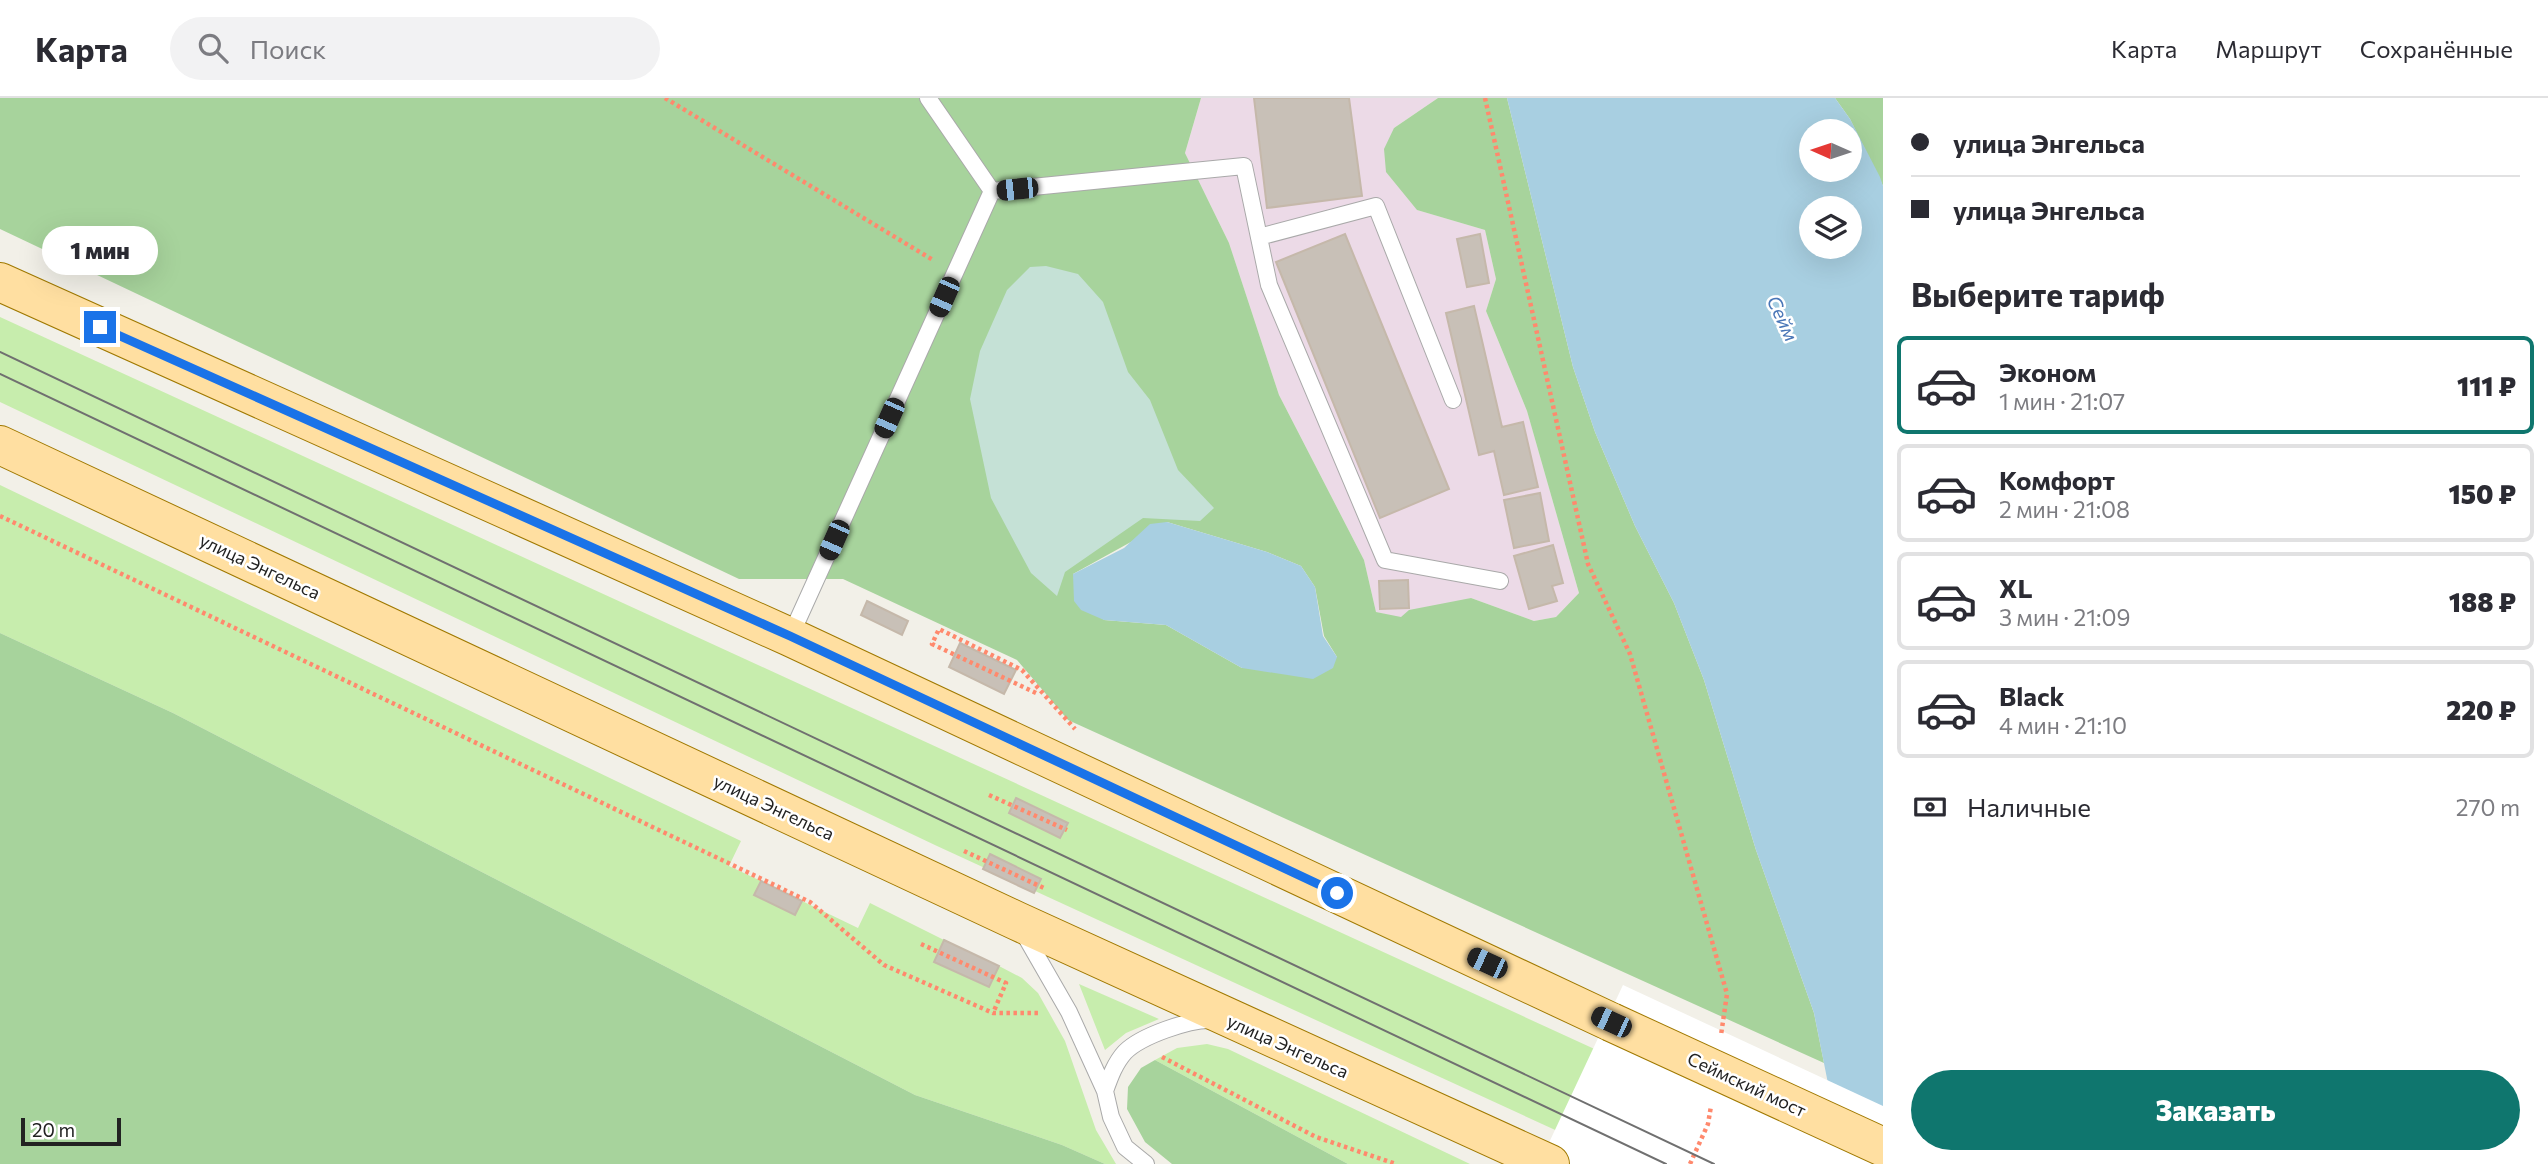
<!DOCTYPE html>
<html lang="ru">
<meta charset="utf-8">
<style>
:root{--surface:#fff;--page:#f2f2f3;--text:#2b2b33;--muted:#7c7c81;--line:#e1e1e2;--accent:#0f766e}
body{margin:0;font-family:Commissioner,sans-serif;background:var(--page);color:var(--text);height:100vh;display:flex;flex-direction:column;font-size:26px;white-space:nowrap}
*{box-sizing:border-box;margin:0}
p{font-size:23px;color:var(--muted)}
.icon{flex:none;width:38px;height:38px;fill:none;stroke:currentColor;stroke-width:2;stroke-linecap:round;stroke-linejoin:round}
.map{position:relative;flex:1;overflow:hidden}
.sheet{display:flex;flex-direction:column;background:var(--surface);width:665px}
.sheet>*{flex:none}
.top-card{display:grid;align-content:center;height:154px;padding:0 28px;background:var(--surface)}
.needle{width:46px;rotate:273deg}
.tools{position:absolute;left:1799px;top:21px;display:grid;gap:14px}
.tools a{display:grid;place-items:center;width:63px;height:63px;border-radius:50%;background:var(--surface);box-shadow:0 7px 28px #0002;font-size:35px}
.scale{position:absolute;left:21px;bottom:18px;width:100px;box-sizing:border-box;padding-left:7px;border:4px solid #222;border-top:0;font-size:19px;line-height:24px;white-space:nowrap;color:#222;-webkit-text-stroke:5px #fff;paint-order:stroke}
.end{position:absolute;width:32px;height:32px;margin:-16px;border:9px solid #1a73e8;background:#fff;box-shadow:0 0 0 4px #fff}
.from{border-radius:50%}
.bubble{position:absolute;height:49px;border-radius:24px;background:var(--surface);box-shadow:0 7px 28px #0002;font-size:23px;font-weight:800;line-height:49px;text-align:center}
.car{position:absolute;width:21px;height:42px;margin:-21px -10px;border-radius:9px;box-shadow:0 0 5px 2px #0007;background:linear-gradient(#222 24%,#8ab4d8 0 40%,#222 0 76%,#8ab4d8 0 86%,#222 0)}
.top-card b{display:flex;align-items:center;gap:24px;height:66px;font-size:26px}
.top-card b+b{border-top:2px solid var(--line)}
.top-card i{width:18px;height:18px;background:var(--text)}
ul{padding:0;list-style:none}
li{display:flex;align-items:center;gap:21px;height:98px;margin:0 14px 10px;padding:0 14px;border:4px solid var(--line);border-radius:10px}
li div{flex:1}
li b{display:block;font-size:26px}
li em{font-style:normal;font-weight:800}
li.on{border-color:var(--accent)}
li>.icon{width:63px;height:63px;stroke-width:1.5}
h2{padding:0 28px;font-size:32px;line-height:84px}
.pay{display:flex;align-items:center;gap:18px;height:77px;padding:0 28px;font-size:26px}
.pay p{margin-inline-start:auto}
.primary-button{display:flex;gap:14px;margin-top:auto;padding:14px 28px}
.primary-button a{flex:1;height:80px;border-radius:42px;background:var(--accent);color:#fff;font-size:28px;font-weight:800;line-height:80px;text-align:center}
header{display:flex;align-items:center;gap:42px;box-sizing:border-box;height:98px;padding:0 35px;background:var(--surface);border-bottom:2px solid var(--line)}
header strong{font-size:33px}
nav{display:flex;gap:38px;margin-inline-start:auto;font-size:24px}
.search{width:490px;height:63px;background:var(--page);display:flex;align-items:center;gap:18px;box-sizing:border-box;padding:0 24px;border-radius:38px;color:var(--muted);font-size:26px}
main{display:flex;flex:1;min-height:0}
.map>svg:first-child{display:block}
</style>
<header>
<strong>Карта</strong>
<div class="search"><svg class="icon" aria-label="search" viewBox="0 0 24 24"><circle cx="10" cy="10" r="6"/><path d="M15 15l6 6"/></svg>Поиск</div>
<nav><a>Карта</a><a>Маршрут</a><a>Сохранённые</a></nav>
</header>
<main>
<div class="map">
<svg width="1883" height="1066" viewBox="0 0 1883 1066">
<rect width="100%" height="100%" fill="#f2f0e8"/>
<path fill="#ecdae7" d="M1201,0H1438L1394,30L1417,112L1485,132L1496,181L1486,213L1527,313L1579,495L1556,519L1534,523L1471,500L1401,520L1376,514L1364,462L1279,297L1229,145L1185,55Z"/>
<path fill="#c7edad" d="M0,219L1601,954L1564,1036L937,748L0,304Z
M0,387L741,743L729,768L761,783L754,797L795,816L802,803L858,830L870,805L944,842L934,864L988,889L999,868L1022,880L1038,895L1065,943L1096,1032L1116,1066H1105L1062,1047L915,997L173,615L0,535Z
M1079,886L1159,921L1126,935L1105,952Z
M1207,946L1228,951L1470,1066H1348L1155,962L1177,950Z"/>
<path fill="#a7d39c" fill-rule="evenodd" d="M0,0H1201L1185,55L1229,145L1279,297L1364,462L1376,514L1401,519L1409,512L1471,500L1534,523L1556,519L1579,495L1527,313L1486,213L1496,181L1485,132L1417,112L1386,74L1384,51L1394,30L1438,0H1507L1573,269L1595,334L1635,428L1674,505L1704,582L1756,752L1814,915L1824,965L1068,622L1017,562L843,481H739L0,131ZM1167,424L1267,454L1301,468L1315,489L1324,538L1337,559L1242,570L1166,527L1104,522L1073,476Z
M1835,0H1883V88L1850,21Z
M0,535L173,615L915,997L1062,1047L1105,1066H0Z
M1155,962L1348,1066H1172L1145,1044L1127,1011L1128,989L1141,970Z"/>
<path fill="#c5e1d6" d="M1046,168L1078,176L1103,204L1128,274L1150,302L1178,372L1214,410L1200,423L1143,420L1065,474L1057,498L1031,475L991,400L970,301L980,253L1007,192L1030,169Z"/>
<path fill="#a8cfe1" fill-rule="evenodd" d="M1507,0H1835L1850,21L1880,79L1883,88V1066H1844L1814,915L1756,752L1704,582L1674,505L1635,428L1595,334L1573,269ZM1811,33H1850V72H1811ZM1811,110H1850V149H1811Z
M1167,424L1267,454L1301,468L1315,489L1323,538L1337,559L1333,570L1313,581L1242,570L1166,527L1104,522L1081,512L1074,503L1073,476L1124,450L1150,426Z"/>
<path fill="#fff" d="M1623,887L1883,1008V1066H1539Z"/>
<path fill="#c8c0b7" stroke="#c5b8aa" stroke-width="2" d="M1254,0H1349L1362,98L1267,110Z
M1345,136L1449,391L1380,420L1276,164Z
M1480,136L1489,185L1467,189L1457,141Z
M1474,208L1502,329L1523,324L1538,389L1504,397L1494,353L1479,357L1446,215Z
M1540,395L1549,443L1514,450L1504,402Z
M1553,447L1563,485L1552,488L1557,503L1529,511L1514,458Z
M1408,482L1409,510L1380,511L1379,483Z
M867,503L908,523L902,537L861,517Z
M960,545L1016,572L1004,596L949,569Z
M1016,700L1068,725L1060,740L1009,715Z
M990,756L1041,781L1034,795L983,771Z
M761,783L802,803L795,817L754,797Z
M944,842L999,868L989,889L934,864Z"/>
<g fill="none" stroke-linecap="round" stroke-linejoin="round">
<g stroke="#a9a9a9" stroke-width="18">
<path id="service" d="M992,93L1244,68L1269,187L1385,462L1500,483
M1259,139L1376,108L1453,302
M790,539L992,93L928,0
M1023,834L1069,914L1105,993L1111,1019L1125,1049L1146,1066
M1105,993C1110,979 1115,965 1125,954C1141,938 1189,921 1212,922"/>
</g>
<g stroke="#a07900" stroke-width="40">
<path id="primary" d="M0,184L790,539L1611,924
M0,347L1017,823L1550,1066"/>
</g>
<path stroke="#ff896d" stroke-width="4.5" stroke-dasharray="3.5 3.5" stroke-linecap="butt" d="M665,0L933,162
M1485,0L1588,466L1630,556L1727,896L1721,937
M0,418L810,804L884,867L993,915H1041
M1036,595L932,546L939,531L1022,572L1075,631
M989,697L1067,732
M964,753L1046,791
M921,846L1006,885L993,915
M1162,959L1316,1039L1396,1066
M1690,1066L1708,1026L1711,1008"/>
<use href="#service" stroke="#fff" stroke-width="16"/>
<use href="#primary" stroke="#ffdfa1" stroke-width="38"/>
<path stroke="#707070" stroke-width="2" d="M0,254L1714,1066
M0,276L1666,1066"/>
<g stroke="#a07900" stroke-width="40" stroke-linecap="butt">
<path id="primary-bridge" d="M1611,924L1883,1049"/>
</g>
<use href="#primary-bridge" stroke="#ffdfa1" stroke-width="38"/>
</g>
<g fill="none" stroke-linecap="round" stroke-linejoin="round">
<path stroke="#1a73e8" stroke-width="9" d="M100,229L790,538L1337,795"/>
</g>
<g text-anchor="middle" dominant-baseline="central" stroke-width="5" stroke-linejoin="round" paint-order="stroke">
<g font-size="18" fill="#222" stroke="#fff">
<text transform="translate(260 468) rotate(25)">улица Энгельса</text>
<text transform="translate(774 709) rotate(25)">улица Энгельса</text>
<text transform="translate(1288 948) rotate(24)">улица Энгельса</text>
<text transform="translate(1747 986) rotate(25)">Сеймский мост</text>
</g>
<g font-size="19" font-style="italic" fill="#4976b7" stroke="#fff">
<text transform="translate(1783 220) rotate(65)">Сейм</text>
</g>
</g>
</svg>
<div class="tools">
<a><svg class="needle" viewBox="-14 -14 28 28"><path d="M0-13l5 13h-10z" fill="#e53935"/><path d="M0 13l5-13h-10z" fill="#7c7c81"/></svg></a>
<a><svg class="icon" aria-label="layers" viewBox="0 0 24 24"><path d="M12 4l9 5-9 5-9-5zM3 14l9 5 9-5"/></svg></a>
</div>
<div class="scale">20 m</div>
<i class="end from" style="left:1337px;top:795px"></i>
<i class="end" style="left:100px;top:229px"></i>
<div class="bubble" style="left:42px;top:128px;width:116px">1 мин</div>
<i class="car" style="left:1017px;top:91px;rotate:264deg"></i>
<i class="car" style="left:944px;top:199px;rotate:204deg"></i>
<i class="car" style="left:889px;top:320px;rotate:204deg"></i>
<i class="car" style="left:834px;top:442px;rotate:204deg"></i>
<i class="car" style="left:1487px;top:865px;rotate:295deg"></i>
<i class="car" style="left:1611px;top:924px;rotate:295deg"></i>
</div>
<section class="sheet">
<div class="top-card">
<b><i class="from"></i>улица Энгельса</b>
<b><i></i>улица Энгельса</b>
</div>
<h2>Выберите тариф</h2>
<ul>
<li class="on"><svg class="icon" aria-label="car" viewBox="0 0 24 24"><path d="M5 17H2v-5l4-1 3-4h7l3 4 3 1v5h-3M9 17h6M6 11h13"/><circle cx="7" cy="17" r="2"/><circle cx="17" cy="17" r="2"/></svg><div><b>Эконом</b><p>1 мин · 21:07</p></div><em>111 ₽</em></li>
<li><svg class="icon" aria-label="car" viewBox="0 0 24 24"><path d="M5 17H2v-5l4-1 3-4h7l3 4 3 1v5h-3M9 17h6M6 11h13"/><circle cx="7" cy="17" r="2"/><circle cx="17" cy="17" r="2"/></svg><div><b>Комфорт</b><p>2 мин · 21:08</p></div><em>150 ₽</em></li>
<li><svg class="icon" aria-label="car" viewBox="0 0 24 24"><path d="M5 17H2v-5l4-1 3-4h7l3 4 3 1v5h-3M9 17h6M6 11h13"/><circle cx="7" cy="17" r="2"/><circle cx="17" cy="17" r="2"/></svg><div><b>XL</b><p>3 мин · 21:09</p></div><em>188 ₽</em></li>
<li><svg class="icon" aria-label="car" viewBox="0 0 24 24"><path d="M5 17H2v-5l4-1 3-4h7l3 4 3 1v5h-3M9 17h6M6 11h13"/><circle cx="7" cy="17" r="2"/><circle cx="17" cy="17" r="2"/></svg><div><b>Black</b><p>4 мин · 21:10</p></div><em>220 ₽</em></li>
</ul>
<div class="pay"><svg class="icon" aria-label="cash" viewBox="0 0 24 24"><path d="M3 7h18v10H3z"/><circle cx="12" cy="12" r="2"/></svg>Наличные<p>270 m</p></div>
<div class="primary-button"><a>Заказать</a></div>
</section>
</main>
